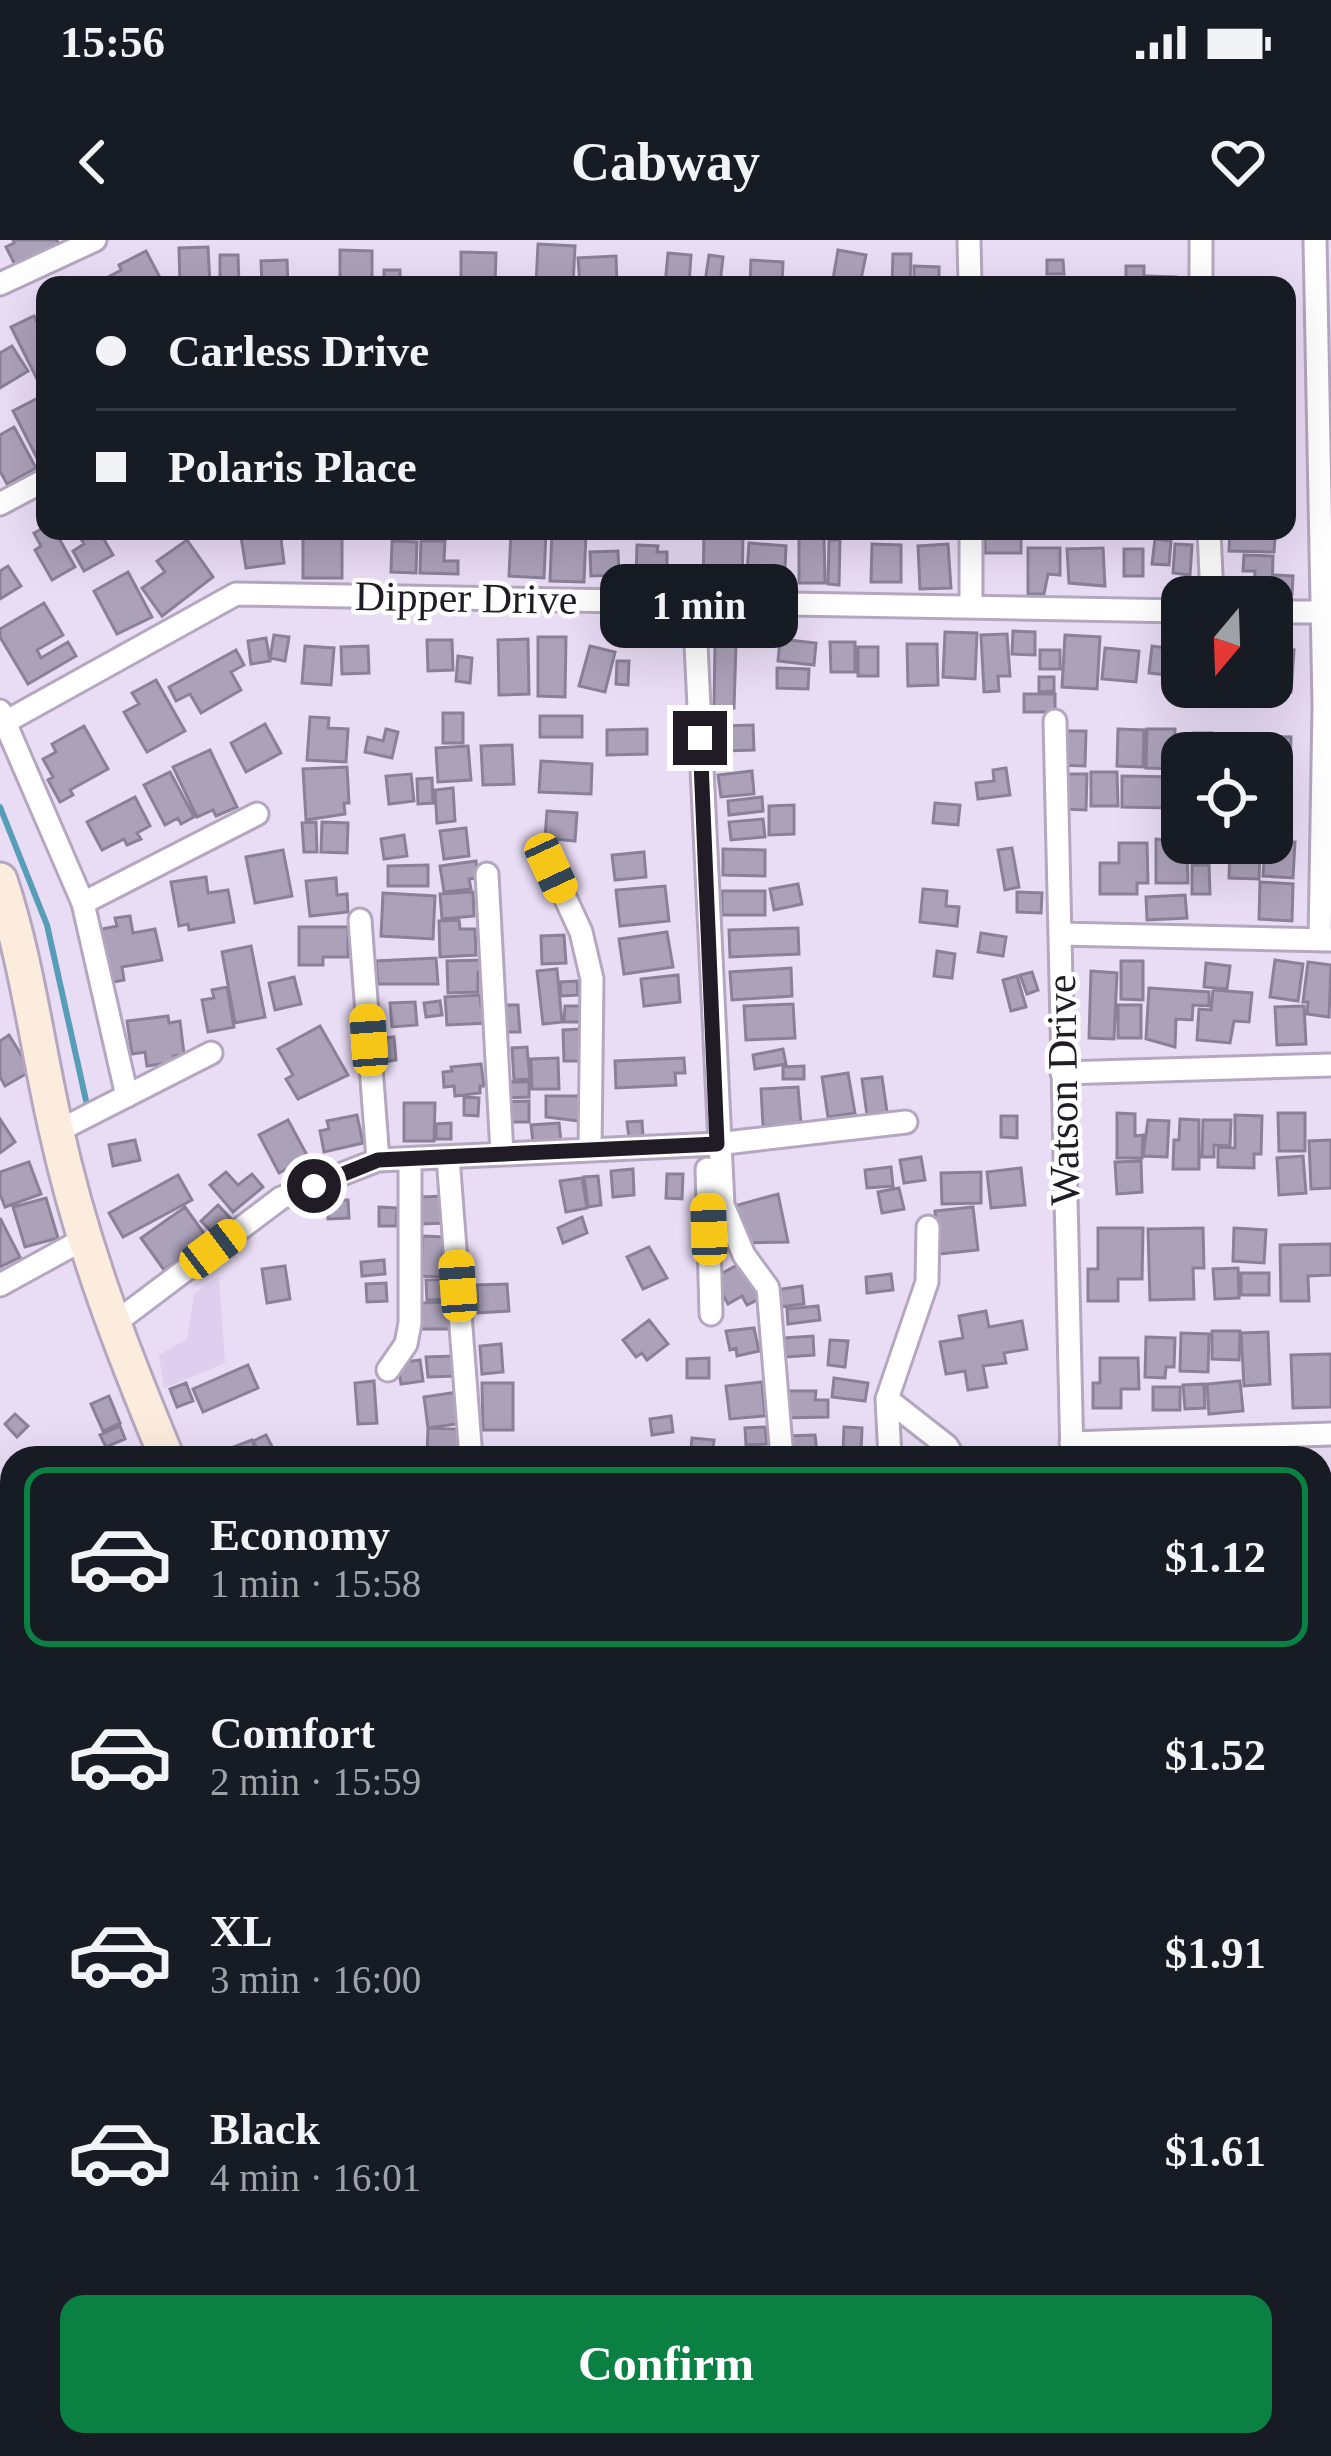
<!DOCTYPE html>
<meta charset="utf-8">
<style>
:root{--surface:#171b24;--page:#242831;--text:#f1f3f6;--muted:#9ea1a6;--line:#363941;--accent:#0b8043}
body{margin:0;font-family:"Times New Roman",serif;background:var(--page);color:var(--text);height:100vh;display:flex;flex-direction:column;font-size:45px;white-space:nowrap}
*{box-sizing:border-box;margin:0}
p{font-size:39px;color:var(--muted)}
.icon{flex:none;width:66px;height:66px;fill:none;stroke:currentColor;stroke-width:2;stroke-linecap:round;stroke-linejoin:round}
.map{position:relative;flex:1;overflow:hidden}
.details{position:absolute;left:0px;top:1206px;width:1332px;height:1011px;display:flex;flex-direction:column;background:var(--surface);border-radius:36px 36px 0 0;box-shadow:0 12px 48px #0002}
.details>*{flex:none}
.guide{position:absolute;left:36px;top:36px;width:1260px;height:264px;border-radius:24px;box-shadow:0 12px 48px #0002;display:grid;align-content:center;height:264px;padding:0 60px;background:var(--surface)}
.needle{width:78px;rotate:199deg}
.fabs{position:absolute;left:1161px;top:336px;display:grid;gap:24px}
.fabs a{display:grid;place-items:center;width:132px;height:132px;border-radius:24px;background:var(--surface);box-shadow:0 12px 48px #0002;font-size:60px}
.end{position:absolute;width:54px;height:54px;margin:-27px;border:15px solid #201b24;background:#fff;box-shadow:0 0 0 6px #fff}
.from{border-radius:50%}
.bubble{position:absolute;height:84px;border-radius:24px;background:var(--surface);box-shadow:0 12px 48px #0002;font-size:39px;font-weight:600;line-height:84px;text-align:center}
.car{position:absolute;width:36px;height:72px;margin:-36px -18px;border-radius:15px;box-shadow:0 0 9px 3px #0007;background:linear-gradient(#f5c518 24%,#345 0 40%,#f5c518 0 76%,#345 0 86%,#f5c518 0)}
.guide b{display:flex;align-items:center;gap:42px;height:114px;font-size:45px}
.guide b+b{border-top:3px solid var(--line)}
.guide i{width:30px;height:30px;background:var(--text)}
ul{padding:21px 0 0;list-style:none}
li{display:flex;align-items:center;gap:36px;height:180px;margin:0 24px 18px;padding:0 36px;border:6px solid transparent;border-radius:24px}
li div{flex:1}
li b{display:block;font-size:45px}
li em{font-style:normal;font-weight:600}
li.on{border-color:var(--accent)}
li>.icon{width:108px;height:108px;stroke-width:1.5}
.primary-button{display:flex;gap:24px;margin-top:auto;padding:24px 60px}
.primary-button a{flex:1;height:138px;border-radius:24px;background:var(--accent);color:#fff;font-size:48px;font-weight:600;line-height:138px;text-align:center}
.status{display:flex;justify-content:space-between;align-items:center;height:84px;padding:0 60px;background:var(--surface);direction:ltr}
.status svg{height:33px;fill:currentColor}
header{display:flex;justify-content:space-between;align-items:center;height:156px;padding:0 60px;background:var(--surface);font-size:54px;font-weight:600}
.map>svg:first-child{display:block}
</style>
<div class="status"><b>15:56</b><svg viewBox="0 0 49 12"><path d="M0 12V9h3v3zM5 12V6h3v6zM10 12V3h3v9zM15 12V0h3v12zM26 1h20v11H26zM47 4h2v5h-2z"/></svg></div>
<header><svg class="icon" aria-label="back" viewBox="0 0 24 24"><path d="M15 5l-7 7 7 7"/></svg>Cabway<svg class="icon" aria-label="heart" viewBox="0 0 24 24"><path d="M12 20l-8-8c-3-5 5-10 8-4 3-6 11-1 8 4z"/></svg></header>
<div class="map">
<svg width="1331" height="2216" viewBox="0 0 1331 2216">
<rect width="100%" height="100%" fill="#e9dcf5"/>
<path fill="#dfcfef" d="M219,1036L225,1123L164,1148L159,1115L187,1099L194,1054Z
M687,2205H1203L1202,2216H693Z"/>
<g fill="none" stroke-linecap="round" stroke-linejoin="round">
<path stroke="#579db8" stroke-width="6" d="M0,567L47,685L87,865"/>
</g>
<path fill="#aba1b9" stroke="#8a8098" stroke-width="3" d="M13,0H57L59,5L16,27L6,7L14,3Z
M538,4L575,6L573,45H536Z
M208,7L210,45H180L179,8Z
M340,10L372,11V45H340Z
M838,10L866,15L860,44L833,39Z
M146,11L164,45H94L121,30L119,25Z
M461,12L496,13L495,45H461Z
M668,13L691,15L689,45H665Z
M893,14H911L910,45H892Z
M220,15H238L239,45H220Z
M709,15L723,17L720,44L705,42Z
M616,16L617,45H580L578,18Z
M287,20L288,45H262L261,21Z
M751,20L783,22L782,45H750Z
M1047,20H1063L1064,34H1047Z
M914,26L939,27V45H914Z
M1126,26H1144V45L1126,41Z
M384,30H400V45H384Z
M1147,36L1176,37V45H1147Z
M34,76L45,97V135L37,139L11,87Z
M12,106L28,131L0,148V113Z
M42,156L45,219L39,222L13,171Z
M14,187L36,228L7,244L0,231V195Z
M45,287V291H55L75,327L52,340L35,310L41,306L34,293Z
M76,291H99L113,315L84,331L73,311L84,304Z
M240,291H280L284,323L246,328Z
M303,291H342V338H303Z
M511,291H546L544,338L509,336Z
M704,291H743L742,353L703,352Z
M985,291H1021V313H985Z
M1230,291L1275,297L1274,312L1229,311Z
M552,292L586,293L584,342L550,341Z
M799,292H824L825,343H799Z
M1155,299L1171,301L1169,325L1152,324Z
M187,300L213,337L162,376L142,348L165,332L157,321Z
M829,300H840L839,345L828,344Z
M392,301L417,302L416,333L391,332Z
M421,301H445L444,321H458V334L420,333Z
M749,303L786,306L784,351L746,349Z
M872,304L901,305V342H871Z
M948,304L951,348L920,349L918,306Z
M1175,304L1192,305L1190,335L1173,333Z
M637,305L658,306L657,312H667V339L636,338Z
M1028,308H1060V335L1048,334L1044,354H1028Z
M1103,308L1105,346L1069,343L1067,309Z
M1124,309H1143V336H1124Z
M618,311L619,335L591,336L590,312Z
M1244,315L1273,316L1272,349L1254,348L1255,331H1243Z
M8,326L21,346L0,359V331Z
M128,332L152,377L117,394L94,351Z
M1275,335L1293,336L1292,354L1274,352Z
M44,363L63,395L37,410L41,418L68,402L76,416L28,444L0,397V389Z
M1013,391L1035,392V415L1012,414Z
M945,392L977,393L975,439L943,437Z
M1007,394L1010,436H998L999,451L984,452L981,395Z
M274,395L289,397L285,421L270,418Z
M1065,395L1100,397L1097,449L1062,447Z
M538,397H566L565,457L538,456Z
M266,398L270,421L251,424L248,401Z
M528,399L529,454L499,455L498,400Z
M780,399L816,403L814,425L778,421Z
M427,400H452L453,430L428,431Z
M830,402H855V432H831Z
M715,403L736,404L734,468H714Z
M907,404H937L938,445L908,446Z
M305,406L334,408L331,445L302,443Z
M368,406L369,433L342,434L341,407Z
M590,406L615,412L605,452L579,446Z
M1152,406L1179,410L1176,436L1149,433Z
M858,407H878V436H858Z
M1105,408L1139,411L1136,442L1102,439Z
M1279,409L1294,410L1291,452L1276,451Z
M236,410L244,425L231,432L241,450L201,473L190,454L176,461L169,447Z
M1040,410H1060V429H1040Z
M458,416L472,418L470,443L456,441Z
M617,421H629L628,445L616,444Z
M777,428L809,429L808,449L777,448Z
M1039,437H1054V451L1039,452Z
M156,440L185,491L147,512L124,472L139,464L132,453Z
M1024,454H1055V472H1024Z
M443,473H463V503H443Z
M540,476H582V497H540Z
M310,477L329,478L328,488L348,489L346,522L307,520Z
M265,484L281,513L246,532L231,503Z
M753,485L754,510L724,511V486Z
M84,486L108,529L70,550L73,555L60,562L48,540L53,537L43,519L56,512L52,504Z
M386,489L398,492L392,518L365,512L368,497L383,501Z
M647,489V514L607,515V490Z
M1118,489L1144,490L1143,527L1117,526Z
M1147,489H1175L1174,529L1146,528Z
M1059,491H1086L1085,526L1058,525Z
M1193,493H1212L1211,513H1182L1181,531L1182,497H1193Z
M1242,496L1291,497L1289,568H1272V513H1242Z
M512,505L514,544L483,545L481,506Z
M468,506L471,540L438,542L436,508Z
M210,510L237,567L216,576L213,570L197,577L173,527Z
M541,521L592,524L591,554L539,552Z
M347,527L349,563H344L345,574L306,580L303,529Z
M1006,528L1010,555L978,559L976,543L994,541L993,530Z
M752,531L754,554L721,557L718,535Z
M170,532L194,577L181,584L178,578L165,585L144,545Z
M1091,532H1117L1118,566H1091Z
M411,534L414,561L389,564L386,536Z
M1063,534H1087L1086,570L1062,569Z
M1122,536L1175,537L1174,568L1122,567Z
M432,538L433,563L418,564L417,539Z
M453,548L455,581L437,583L435,550Z
M135,557L150,586L137,593L141,599L127,605L124,599L102,610L87,582Z
M762,557L763,571L729,575L728,561Z
M935,563L960,565L958,585L933,583Z
M794,565V594L769,595V566Z
M547,571L577,573L575,601L545,598Z
M763,579L765,597L731,600L729,582Z
M316,582L317,612H304L302,583Z
M322,582L348,583L347,613L321,612Z
M466,588L469,616L444,619L440,591Z
M404,595L407,616L384,619L381,599Z
M1156,599L1187,603L1188,643H1156Z
M1295,602L1293,638L1263,636L1265,603Z
M1119,603H1147L1148,643H1137V654H1100V623H1119Z
M1230,604L1260,605L1259,639L1229,638Z
M1012,608L1019,647L1005,650L998,610Z
M723,609L765,610V636L723,635Z
M283,610L292,656L255,663L246,617Z
M644,612L646,637L615,640L612,615Z
M476,621L478,638L469,639L471,649L444,652L440,626Z
M428,625V646H388V626Z
M1192,625H1209L1210,654H1192Z
M206,637L208,653L228,650L234,682L189,690L188,684L179,686L171,642Z
M336,638L337,655L347,654L348,672L310,676L306,641Z
M1260,642L1293,644L1292,681L1259,679Z
M798,644L802,664L774,670L770,649Z
M665,646L669,681L620,686L616,650Z
M923,649L947,651L946,666L959,667L957,686L920,682Z
M722,651H765V675H722Z
M473,652L474,676L442,679L440,654Z
M1017,652L1042,653L1041,673L1017,672Z
M383,653L435,656L433,699L381,696Z
M1185,655L1187,678L1147,680L1146,657Z
M130,676L133,693L155,689L162,720L122,727L124,740L108,743L98,690L117,686L115,678Z
M459,680L460,689H475L476,715L440,717L439,681Z
M299,687H348V717H323V725H299Z
M798,688L799,714L730,717L729,690Z
M667,692L673,727L624,734L619,699Z
M981,693L1006,697L1003,716L978,712Z
M564,695L566,723L542,724L541,696Z
M251,706L265,777L235,783L222,712Z
M937,711L955,714L952,738L934,736Z
M436,718L438,744H378L376,721Z
M485,720L486,732H478V752L448,753L447,721Z
M1275,720L1303,724L1298,761L1270,757Z
M1121,721H1143V760L1121,759Z
M1308,722L1331,725L1329,777L1307,774L1308,762H1303Z
M1206,723L1230,726L1227,749L1204,747Z
M791,728L792,756L732,760L730,732Z
M557,729L562,782L543,784L537,731Z
M1091,731L1117,733L1114,799L1089,798Z
M1032,732L1038,750L1027,754L1020,735Z
M678,735L680,762L644,766L641,739Z
M1017,736L1026,767L1011,771L1003,740Z
M294,737L301,764L275,770L269,743Z
M577,741L578,755L561,756L560,742Z
M227,747L234,787L208,792L202,760L214,758L212,750Z
M1149,748L1209,752V766L1193,765L1192,780L1176,779L1175,807L1146,799Z
M1213,750L1252,753L1249,782L1234,781L1230,803L1197,800L1199,769L1211,770Z
M480,755L481,766H487L488,783L447,785L445,757Z
M440,761L442,775L426,777L424,763Z
M415,762L417,785L392,787L390,763Z
M793,764L795,798L746,800L744,766Z
M500,765H518L520,792H502Z
M1118,765H1141V798H1118Z
M565,766H582L581,782H564Z
M1304,766L1306,804L1277,805L1275,767Z
M168,776L169,783L180,781L184,814L174,816L175,822L147,826L145,812L132,814L127,781Z
M320,786L348,835L298,859L286,839L293,835L278,809Z
M580,789L581,821H564L563,790Z
M9,795L31,831L5,846L0,837V801Z
M394,797L396,820L377,823L374,799Z
M527,807L530,839L514,840L512,808Z
M783,809L786,824L755,829L753,815Z
M558,818L559,849H532L531,819Z
M684,818L685,833H675L676,845L616,848L615,821Z
M481,824L484,846H480V853L455,856L454,846L444,847L443,832L452,831L451,827Z
M804,826V839H783V827Z
M848,833L855,873L828,877L822,837Z
M882,837L887,872L867,875L862,839Z
M503,842H529V857L504,858Z
M798,847L801,884L763,886L761,849Z
M546,856H580L579,881L546,877Z
M464,857L479,858L478,876L464,875Z
M529,861V882H505L504,862Z
M404,863H435L434,901H404Z
M1117,873L1135,874V896L1143,895L1142,918H1117Z
M1278,873H1305V911H1279Z
M357,875L363,903L324,912L320,891L329,889L327,881Z
M1235,875L1262,876L1261,914H1254V928L1218,927V907L1235,908Z
M1001,876H1017V898L1001,897Z
M0,879L15,902L0,913Z
M1180,879L1199,880V929H1173L1174,900H1179Z
M288,880L308,917L279,933L259,895Z
M1148,880L1169,881L1167,917L1143,916Z
M1203,880H1231L1230,906L1214,905V917H1202Z
M642,881L643,897L629,898L627,882Z
M451,883V899H436V884Z
M559,883L561,901L533,903L531,885Z
M135,900L140,920L113,926L109,905Z
M1331,900V948L1311,949L1309,901Z
M1303,916L1306,953L1279,955L1277,918Z
M921,917L925,940L904,943L900,920Z
M1141,921L1142,952L1117,954L1115,922Z
M29,922L41,954L5,967L0,954V932Z
M891,927L893,946L867,948L865,930Z
M1021,928L1025,965L991,968L987,932Z
M633,929L634,955L613,957L611,931Z
M226,932L238,945L252,934L263,947L233,972L210,945Z
M981,932V963L942,964L941,933Z
M667,934H683L682,959L666,958Z
M178,935L192,960L123,997L109,973Z
M598,936L601,965L588,967L584,937Z
M582,938L587,968L566,972L560,941Z
M899,948L904,969L882,973L878,952Z
M778,954L788,1002L740,1003L734,966Z
M447,956L448,983L420,984L419,957Z
M46,958L58,998L25,1007L13,967Z
M327,960H348L349,978L328,979Z
M218,965L233,981L216,996L201,981Z
M185,967L208,999L164,1030L141,998Z
M379,967L397,968L396,986H379Z
M973,967L978,1010L939,1014L935,971Z
M582,977L587,993L563,1003L558,988Z
M0,978L20,1017L0,1027Z
M1098,988H1143L1142,1039H1118V1061H1088V1029H1098Z
M1203,988L1204,1028H1193L1194,1059L1150,1060L1148,989Z
M1234,988L1266,990L1264,1023L1233,1021Z
M423,996L443,997V1017L453,1018L452,1037L414,1036L415,1016H422Z
M1331,1004V1035L1308,1036L1309,1061H1281L1280,1005Z
M649,1007L667,1038L643,1049L627,1017Z
M384,1020L385,1034L362,1036L361,1022Z
M741,1023L761,1058L747,1065L742,1056L728,1064L713,1038Z
M285,1026L290,1059L267,1063L262,1029Z
M1238,1028L1239,1058L1215,1059L1213,1029Z
M1241,1033H1269V1055H1241Z
M891,1034L893,1050L867,1053L866,1037Z
M452,1039L453,1059L427,1060L426,1040Z
M386,1043L387,1061L367,1062L366,1044Z
M507,1044L509,1071L478,1073L477,1045Z
M802,1046L804,1064L779,1067L776,1050Z
M452,1062V1089H418L417,1063Z
M818,1066L820,1080L788,1084L787,1069Z
M986,1071L989,1087L1022,1081L1027,1109L1004,1113L1006,1123L983,1126L987,1147L968,1150L965,1131L946,1134L940,1102L963,1098L959,1076Z
M649,1080L668,1104L647,1120L642,1113L636,1117L623,1100Z
M754,1088L759,1111L737,1116L736,1108L730,1110L726,1091Z
M1212,1091H1240L1239,1120L1212,1119Z
M1268,1092L1270,1144L1244,1146L1241,1093Z
M1181,1093L1209,1094L1208,1132L1180,1131Z
M813,1096L814,1115L786,1117L784,1098Z
M1146,1097L1175,1098L1174,1127H1166L1165,1138L1145,1137Z
M830,1100L848,1101L845,1127L828,1125Z
M501,1104L503,1132L482,1134L480,1106Z
M1331,1114V1167L1293,1168L1291,1115Z
M455,1116L456,1136L428,1137L426,1117Z
M709,1118V1138H687V1119Z
M1100,1118H1138L1139,1149H1121V1168H1093V1143H1100Z
M420,1120L423,1141L401,1144L398,1123Z
M248,1125L258,1148L203,1172L193,1149Z
M834,1138L868,1143L865,1161L832,1157Z
M374,1141L377,1183L358,1184L355,1143Z
M1240,1141L1243,1171L1209,1174L1207,1144Z
M762,1142L765,1176L730,1179L726,1146Z
M186,1143L193,1161L177,1167L170,1149Z
M482,1143H513V1190H483Z
M1204,1144L1205,1168L1185,1169L1183,1145Z
M1153,1147H1180V1170H1153Z
M784,1151H816L815,1160H828V1177L784,1178Z
M458,1152L463,1183L428,1188L424,1157Z
M109,1156L120,1183L103,1191L91,1164Z
M15,1174L28,1186L17,1197L5,1184Z
M671,1176L673,1192L652,1195L650,1179Z
M120,1186L125,1199L106,1207L100,1195Z
M765,1187L767,1204L746,1205L745,1188Z
M844,1187L862,1188L861,1213L843,1212Z
M428,1188L459,1189V1218H427Z
M266,1195L278,1218H262L253,1201Z
M815,1195L817,1213L787,1214L786,1196Z
M692,1198L714,1200L712,1218H690Z
M252,1200L260,1218H214L213,1215Z
M757,1208L758,1218H729L728,1210Z
M1320,1283H1331V1316H1321Z
M0,1333L12,1335L9,1373L0,1371Z
M1320,1371H1328L1331,1399H1320Z
M1320,1705H1331V1731H1320Z
M1320,1734H1331V1778H1320Z
M1320,1819H1331V1851H1320Z
M1320,1926L1322,1951H1331V1978L1320,1977Z
M1331,2038V2072L1320,2073L1322,2039Z
M1320,2077H1331V2112L1320,2113Z
M104,2205L140,2209L139,2216H103Z
M863,2205H1007V2216H864Z
M1294,2205L1321,2206L1320,2216H1294Z"/>
<g fill="none" stroke-linecap="round" stroke-linejoin="round">
<g stroke="#b4a7bf" stroke-width="27">
<path id="street" d="M969,0L970,45
M1201,0V45
M1315,0L1324,466L1320,700
M0,44L95,0
M0,264L45,240
M1209,291L1212,357
M694,363L723,965L744,1015L768,1048L782,1218
M971,366V291
M1272,372H1323
M0,471L83,663L127,856
M1055,481L1072,1218
M0,485L236,354L1182,371
M551,627L581,692L592,739L590,910
M487,634L502,914
M83,663L257,574
M360,680L378,920
M1060,694L1330,700
M1062,833L1331,825
M56,892L211,813
M448,917L471,1218
M707,929L711,1074
M0,1045L84,999
M111,1086L281,958L378,920L717,904L906,882
M388,1130L406,1104L410,1083V919
M887,1159L947,1206L954,1218
M1071,1203L1331,1194
M890,1218L887,1159L927,1042L928,987
M0,1462L12,1466
M1250,2205L1251,2216"/>
</g>
<g stroke="#b4a7bf" stroke-width="39">
<path id="secondary" d="M0,640C27,721 37,806 56,889C82,1007 121,1107 167,1218
M599,2205L606,2216"/>
</g>
<use href="#street" stroke="#fff" stroke-width="21"/>
<use href="#secondary" stroke="#fcecde" stroke-width="33"/>
</g>
<g fill="none" stroke-linecap="round" stroke-linejoin="round">
<path stroke="#201b24" stroke-width="15" d="M314,946L378,920L717,904L700,498"/>
</g>
<g text-anchor="middle" dominant-baseline="central" stroke-width="9" stroke-linejoin="round" paint-order="stroke">
<g font-size="42" fill="#201b24" stroke="#fff">
<text transform="translate(466 358) rotate(1)">Dipper Drive</text>
<text transform="translate(1063 850) rotate(-91)">Watson Drive</text>
</g>
</g>
</svg>
<div class="fabs">
<a><svg class="needle" viewBox="-14 -14 28 28"><path d="M0-13l5 13h-10z" fill="#e53935"/><path d="M0 13l5-13h-10z" fill="#9ea1a6"/></svg></a>
<a><svg class="icon" aria-label="locate" viewBox="0 0 24 24"><circle cx="12" cy="12" r="6"/><path d="M12 2v4M12 18v4M2 12h4M18 12h4"/></svg></a>
</div>
<i class="end from" style="left:314px;top:946px"></i>
<i class="end" style="left:700px;top:498px"></i>
<div class="bubble" style="left:600px;top:324px;width:198px">1 min</div>
<i class="car" style="left:551px;top:628px;rotate:155deg"></i>
<i class="car" style="left:369px;top:800px;rotate:356deg"></i>
<i class="car" style="left:709px;top:989px;rotate:358deg"></i>
<i class="car" style="left:213px;top:1009px;rotate:53deg"></i>
<i class="car" style="left:458px;top:1046px;rotate:356deg"></i>
<div class="guide">
<b><i class="from"></i>Carless Drive</b>
<b><i></i>Polaris Place</b>
</div>
<section class="details">
<ul>
<li class="on"><svg class="icon" aria-label="car" viewBox="0 0 24 24"><path d="M5 17H2v-5l4-1 3-4h7l3 4 3 1v5h-3M9 17h6M6 11h13"/><circle cx="7" cy="17" r="2"/><circle cx="17" cy="17" r="2"/></svg><div><b>Economy</b><p>1 min · 15:58</p></div><em>$1.12</em></li>
<li><svg class="icon" aria-label="car" viewBox="0 0 24 24"><path d="M5 17H2v-5l4-1 3-4h7l3 4 3 1v5h-3M9 17h6M6 11h13"/><circle cx="7" cy="17" r="2"/><circle cx="17" cy="17" r="2"/></svg><div><b>Comfort</b><p>2 min · 15:59</p></div><em>$1.52</em></li>
<li><svg class="icon" aria-label="car" viewBox="0 0 24 24"><path d="M5 17H2v-5l4-1 3-4h7l3 4 3 1v5h-3M9 17h6M6 11h13"/><circle cx="7" cy="17" r="2"/><circle cx="17" cy="17" r="2"/></svg><div><b>XL</b><p>3 min · 16:00</p></div><em>$1.91</em></li>
<li><svg class="icon" aria-label="car" viewBox="0 0 24 24"><path d="M5 17H2v-5l4-1 3-4h7l3 4 3 1v5h-3M9 17h6M6 11h13"/><circle cx="7" cy="17" r="2"/><circle cx="17" cy="17" r="2"/></svg><div><b>Black</b><p>4 min · 16:01</p></div><em>$1.61</em></li>
</ul>
<div class="primary-button"><a>Confirm</a></div>
</section>
</div>
